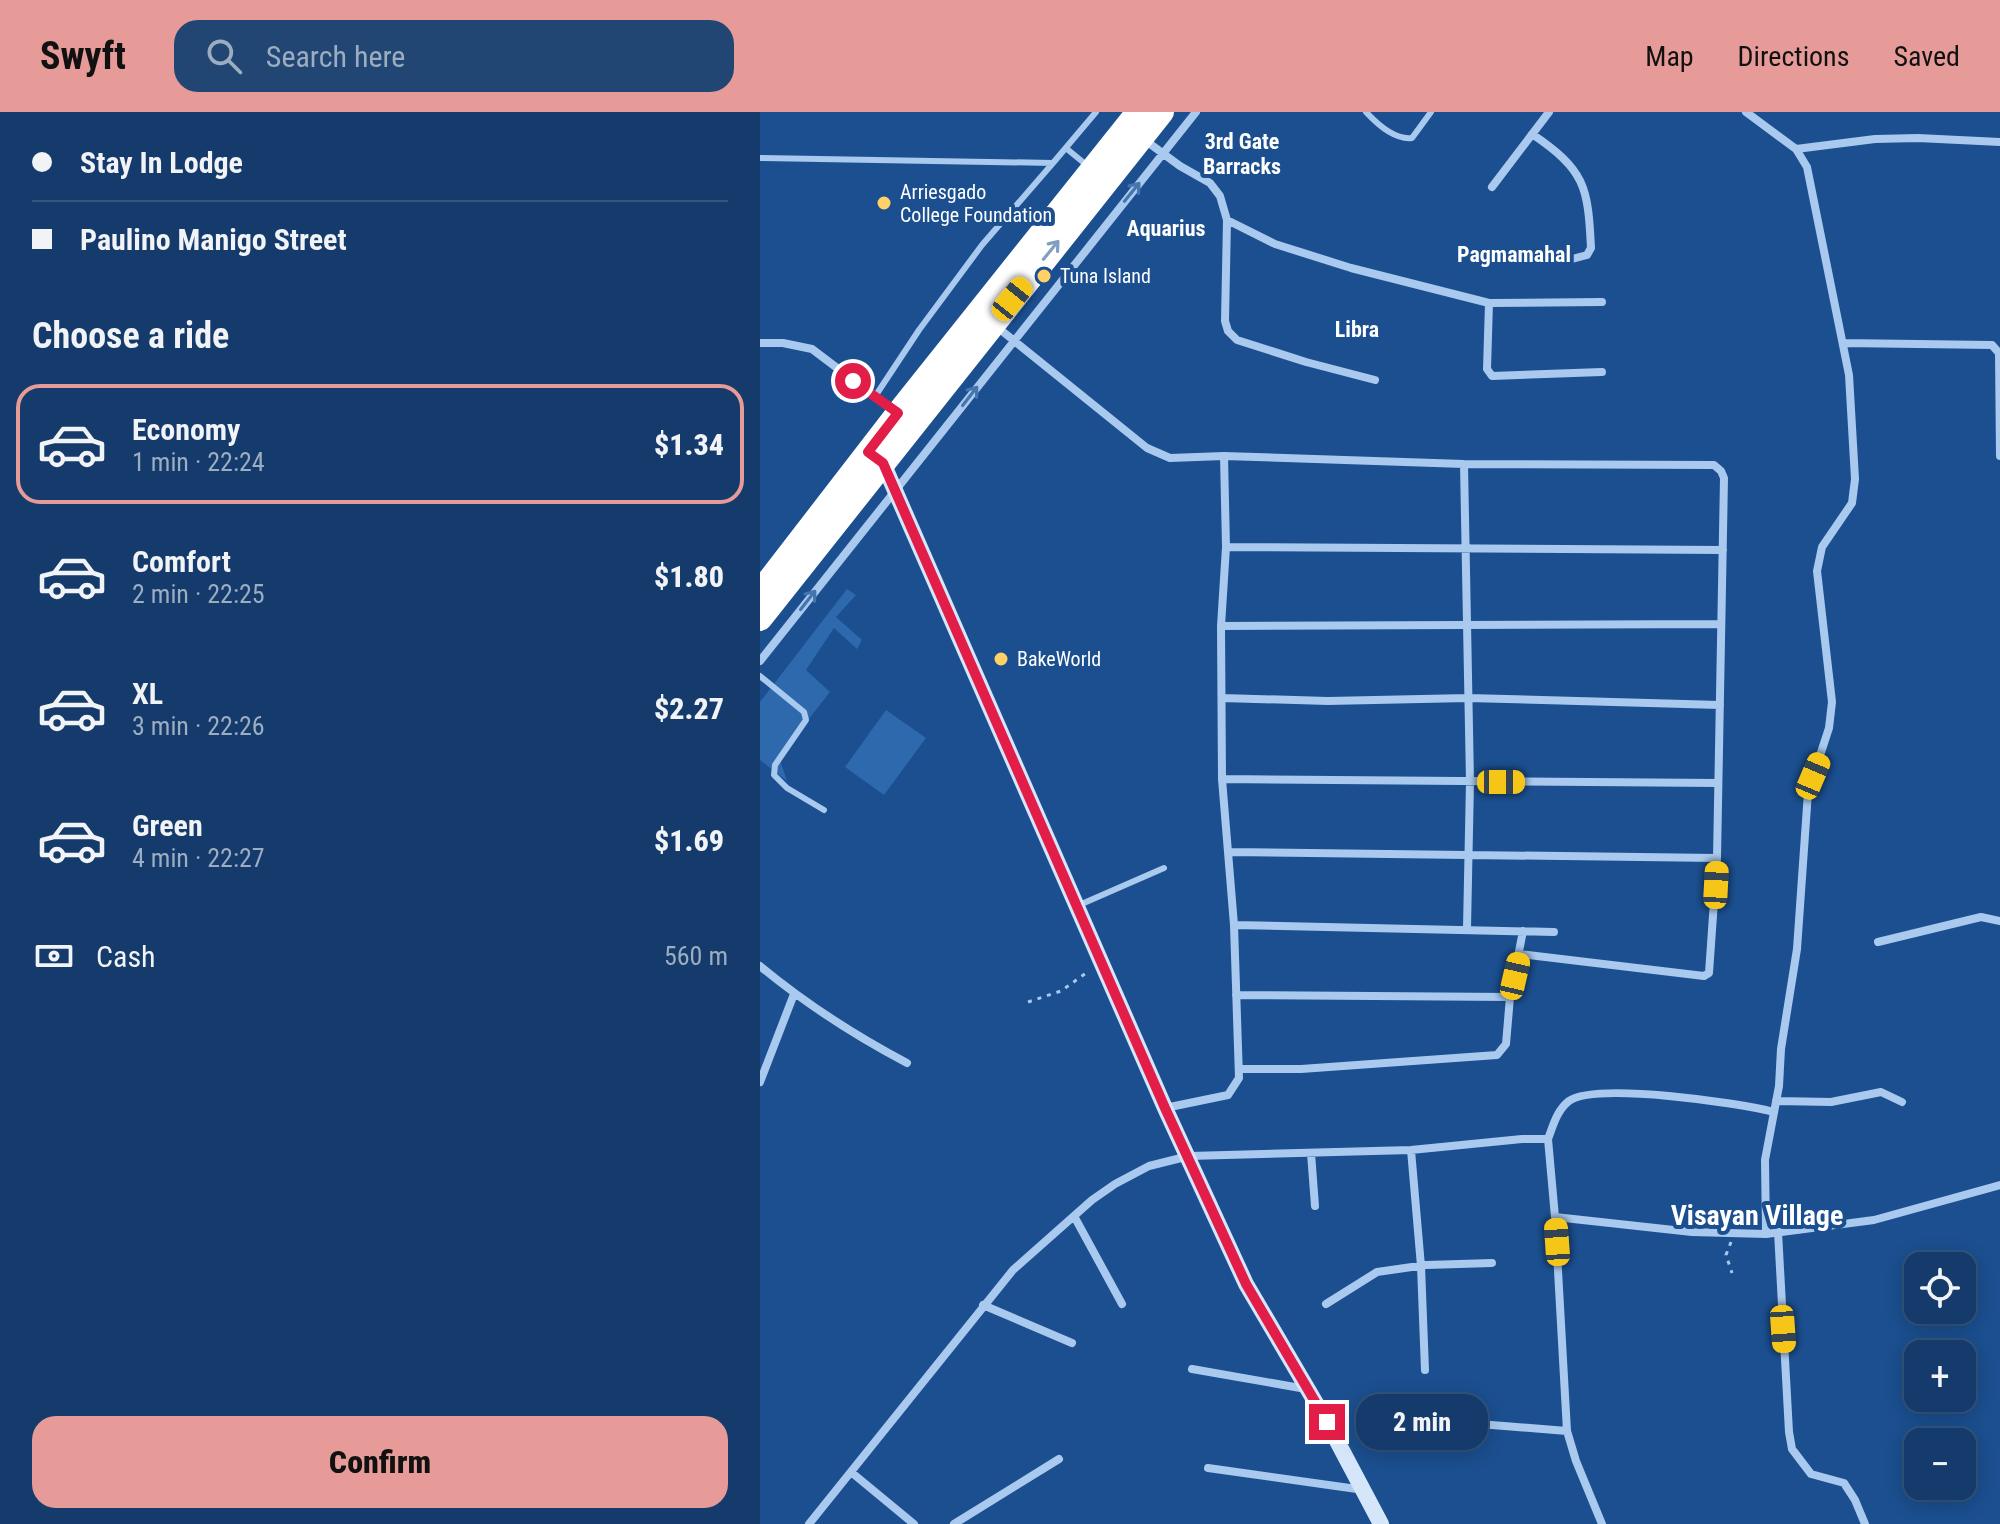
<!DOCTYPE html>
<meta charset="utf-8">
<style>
:root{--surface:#143b6b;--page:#214673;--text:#f1f3f6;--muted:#9dadc1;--line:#33557e;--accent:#e69b98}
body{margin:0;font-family:"Roboto Condensed",sans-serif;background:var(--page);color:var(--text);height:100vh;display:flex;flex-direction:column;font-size:30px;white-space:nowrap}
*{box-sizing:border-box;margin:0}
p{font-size:26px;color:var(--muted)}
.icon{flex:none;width:44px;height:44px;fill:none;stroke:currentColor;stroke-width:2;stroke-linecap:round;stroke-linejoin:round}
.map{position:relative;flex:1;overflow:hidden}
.drawer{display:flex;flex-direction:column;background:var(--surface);width:760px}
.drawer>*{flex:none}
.hud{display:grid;align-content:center;height:176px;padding:0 32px;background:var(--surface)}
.tools{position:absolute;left:1144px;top:1140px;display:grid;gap:16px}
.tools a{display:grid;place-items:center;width:72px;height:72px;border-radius:16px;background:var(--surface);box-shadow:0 4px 20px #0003,0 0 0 2px var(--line);font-size:40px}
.end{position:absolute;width:36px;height:36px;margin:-18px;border:10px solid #e11d48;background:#fff;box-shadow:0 0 0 4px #fff}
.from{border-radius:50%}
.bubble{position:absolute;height:56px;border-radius:24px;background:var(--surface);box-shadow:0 4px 20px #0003,0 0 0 2px var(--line);font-size:26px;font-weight:800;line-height:56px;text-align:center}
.car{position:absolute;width:24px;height:48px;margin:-24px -12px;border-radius:10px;box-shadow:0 0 6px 2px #0007;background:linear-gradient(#f5c518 24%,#345 0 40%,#f5c518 0 76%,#345 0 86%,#f5c518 0)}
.hud b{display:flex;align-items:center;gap:28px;height:76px;font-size:30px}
.hud b+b{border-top:2px solid var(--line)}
.hud i{width:20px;height:20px;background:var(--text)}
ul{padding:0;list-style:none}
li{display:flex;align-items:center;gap:24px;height:120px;margin:0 16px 12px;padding:0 16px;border:4px solid transparent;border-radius:24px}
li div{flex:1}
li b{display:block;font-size:30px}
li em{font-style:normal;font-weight:800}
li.on{border-color:var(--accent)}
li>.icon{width:72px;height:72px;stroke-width:1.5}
h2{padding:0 32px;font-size:36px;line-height:96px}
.pay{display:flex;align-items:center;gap:20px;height:88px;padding:0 32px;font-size:30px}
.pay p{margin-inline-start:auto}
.button{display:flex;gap:16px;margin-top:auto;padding:16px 32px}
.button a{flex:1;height:92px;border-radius:24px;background:var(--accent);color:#111;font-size:32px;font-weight:800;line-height:92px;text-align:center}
header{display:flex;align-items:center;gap:48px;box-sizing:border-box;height:112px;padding:0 40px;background:var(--accent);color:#111}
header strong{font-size:38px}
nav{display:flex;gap:44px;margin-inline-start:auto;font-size:28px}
.search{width:560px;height:72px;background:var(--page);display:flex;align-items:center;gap:20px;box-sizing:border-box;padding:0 28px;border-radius:24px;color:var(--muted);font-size:30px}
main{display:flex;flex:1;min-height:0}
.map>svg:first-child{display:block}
</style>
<header>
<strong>Swyft</strong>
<div class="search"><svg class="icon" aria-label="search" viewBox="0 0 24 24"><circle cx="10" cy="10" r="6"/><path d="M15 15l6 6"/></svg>Search here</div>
<nav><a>Map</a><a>Directions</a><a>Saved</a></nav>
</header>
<main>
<section class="drawer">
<div class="hud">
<b><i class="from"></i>Stay In Lodge</b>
<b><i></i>Paulino Manigo Street</b>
</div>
<h2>Choose a ride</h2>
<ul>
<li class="on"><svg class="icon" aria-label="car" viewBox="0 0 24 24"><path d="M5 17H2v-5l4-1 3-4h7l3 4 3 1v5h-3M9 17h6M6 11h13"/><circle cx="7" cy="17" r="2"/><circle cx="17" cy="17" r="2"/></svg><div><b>Economy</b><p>1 min · 22:24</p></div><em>$1.34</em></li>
<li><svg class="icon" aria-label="car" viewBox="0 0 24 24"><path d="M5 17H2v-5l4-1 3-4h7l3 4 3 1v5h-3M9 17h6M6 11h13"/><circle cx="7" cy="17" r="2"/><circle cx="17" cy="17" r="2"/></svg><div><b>Comfort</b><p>2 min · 22:25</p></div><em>$1.80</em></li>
<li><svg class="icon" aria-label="car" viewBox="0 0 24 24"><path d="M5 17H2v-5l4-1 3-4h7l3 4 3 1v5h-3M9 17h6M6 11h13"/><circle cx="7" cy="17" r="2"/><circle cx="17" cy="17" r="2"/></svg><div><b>XL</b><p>3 min · 22:26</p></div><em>$2.27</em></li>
<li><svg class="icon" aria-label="car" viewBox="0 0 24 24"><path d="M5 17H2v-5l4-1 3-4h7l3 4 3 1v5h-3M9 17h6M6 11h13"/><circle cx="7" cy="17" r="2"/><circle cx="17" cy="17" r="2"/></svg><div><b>Green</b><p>4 min · 22:27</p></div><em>$1.69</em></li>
</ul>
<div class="pay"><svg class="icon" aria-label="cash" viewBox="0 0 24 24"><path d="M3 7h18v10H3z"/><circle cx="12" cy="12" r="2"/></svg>Cash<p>560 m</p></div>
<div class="button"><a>Confirm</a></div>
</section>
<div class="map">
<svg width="1240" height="1412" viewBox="0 0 1240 1412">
<rect width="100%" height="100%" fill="#1b4f8f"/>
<path fill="#2e69ad" d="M87,477L96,483L76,505L102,528L97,537L74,516L46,558L70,580L19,645L27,669L0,648V590Z
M126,598L166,626L124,683L85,655Z"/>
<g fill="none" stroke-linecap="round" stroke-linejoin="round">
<path stroke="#a9c9ee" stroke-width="3" stroke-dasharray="4 6" stroke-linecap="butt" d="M268,890L301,879L329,859
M971,1130L966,1143L972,1161"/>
<path stroke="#a9c9ee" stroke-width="6" d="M606,0C617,12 634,28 652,26L671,0
M307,37L329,55
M0,46L293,51L336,0
M114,286L159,218L222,133L293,51
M0,564L44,600L46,608L15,653L14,663L27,676L64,698
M317,794L404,756"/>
<path stroke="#a9c9ee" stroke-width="8" d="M986,0L1036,37L1047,55L1089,263L1095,367L1092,391L1062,435L1057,459L1072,590L1069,616L1048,680L1037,837L1021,937L1019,974L1005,1048L1006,1122
M772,22C825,58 828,74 831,136L827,143L812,147
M382,26L420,54L450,71L460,84L467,108L465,209L468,219L477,228L546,250L615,268
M1036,37L1115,27L1158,26L1240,30
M732,75L789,0
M467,108L515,132L591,156L729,191L842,190
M729,191L727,257L732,264L842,260
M237,215L387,336L410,346L464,344L704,352L954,353L961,359L964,366L957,746L949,861L944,864L760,842
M0,231H23L52,237L134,299
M1083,231L1232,233L1239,241L1240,344
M704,352L710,670L707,816
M466,435L963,438
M461,514L961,512
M0,549L436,0
M462,586L568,589L708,586L960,593
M462,667L958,671
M470,740L957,746
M474,813L794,820
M1118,830L1221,805L1240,809
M0,854C46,892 94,923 147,951
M476,883L750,885
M479,957H541L737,943L746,932L750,885L763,819
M0,970L34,882
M1016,989L1071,990L1121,980L1142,990
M405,996L468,983L479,966L474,813L462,667L461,514L466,435L464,344
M788,1027C793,1014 797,998 809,989C836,970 980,991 1014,1000
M651,1038L661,1154L665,1258
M551,1041L555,1094
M314,1104L362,1192
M795,1105L807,1319L816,1349L842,1412
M1018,1120L1029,1320L1032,1337L1051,1362L1084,1371L1095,1388L1105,1412
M566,1192L617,1160L666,1153L732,1151
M223,1193L312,1231
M432,1257L546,1277
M681,1309L807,1319
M448,1356L604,1378
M91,1360L154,1412
M49,1412L253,1158L332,1088L355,1072L389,1054L429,1044L651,1038L762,1027H788L795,1105L932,1120L1006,1122L1114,1108L1240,1073
M194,1412L299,1347"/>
<path stroke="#d6e6fa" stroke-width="16" d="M119,348L123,351L405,996L486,1172L567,1310L621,1412"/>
<path stroke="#fff" stroke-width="24" d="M0,480L138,301L378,0
M0,507L402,0"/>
</g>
<defs><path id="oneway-shaft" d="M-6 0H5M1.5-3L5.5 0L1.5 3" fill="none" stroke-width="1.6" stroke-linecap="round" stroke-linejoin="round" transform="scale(2)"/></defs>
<g stroke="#4674ac">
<use href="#oneway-shaft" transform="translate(372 80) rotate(-51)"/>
<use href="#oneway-shaft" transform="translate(210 284) rotate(-52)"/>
<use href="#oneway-shaft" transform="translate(48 488) rotate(-52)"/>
</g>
<use stroke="#829ec1" href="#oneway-shaft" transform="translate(291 138) rotate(-51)"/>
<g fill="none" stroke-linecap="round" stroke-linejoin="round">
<path stroke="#e11d48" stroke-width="10" d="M93,269L138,301L108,340L123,351L405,996L486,1172L567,1310"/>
</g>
<g fill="#ffd166" stroke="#1b4f8f" stroke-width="3">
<circle cx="124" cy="91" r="8"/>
<circle cx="284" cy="164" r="8"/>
<circle cx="241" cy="547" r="8"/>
</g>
<g text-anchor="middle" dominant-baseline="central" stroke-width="8" stroke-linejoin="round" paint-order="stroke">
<g font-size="20" fill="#fff" stroke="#1b4f8f" text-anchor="start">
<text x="140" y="80">Arriesgado<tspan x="140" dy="23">College Foundation</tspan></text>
<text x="300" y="164">Tuna Island</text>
<text x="257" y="547">BakeWorld</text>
</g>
<g font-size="22" font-weight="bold" fill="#fff" stroke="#1b4f8f">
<text x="482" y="29">3rd Gate<tspan x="482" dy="25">Barracks</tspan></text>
<text x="406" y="116">Aquarius</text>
<text x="754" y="142">Pagmamahal</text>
<text x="597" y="217">Libra</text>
</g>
<g font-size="28" font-weight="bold" fill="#fff" stroke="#1b4f8f">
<text x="997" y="1103">Visayan Village</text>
</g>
</g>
</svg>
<div class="tools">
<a><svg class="icon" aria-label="locate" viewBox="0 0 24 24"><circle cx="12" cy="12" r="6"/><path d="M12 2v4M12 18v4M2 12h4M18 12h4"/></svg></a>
<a>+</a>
<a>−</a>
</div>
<i class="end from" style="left:93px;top:269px"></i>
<i class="end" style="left:567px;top:1310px"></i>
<div class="bubble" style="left:596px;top:1282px;width:132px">2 min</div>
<i class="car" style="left:252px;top:187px;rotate:39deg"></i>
<i class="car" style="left:1053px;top:664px;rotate:23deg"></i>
<i class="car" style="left:741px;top:670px;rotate:90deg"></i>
<i class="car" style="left:956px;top:773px;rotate:3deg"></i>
<i class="car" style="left:755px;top:864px;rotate:13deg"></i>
<i class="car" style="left:797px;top:1130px;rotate:356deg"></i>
<i class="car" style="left:1023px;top:1217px;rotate:176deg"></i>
</div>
</main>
